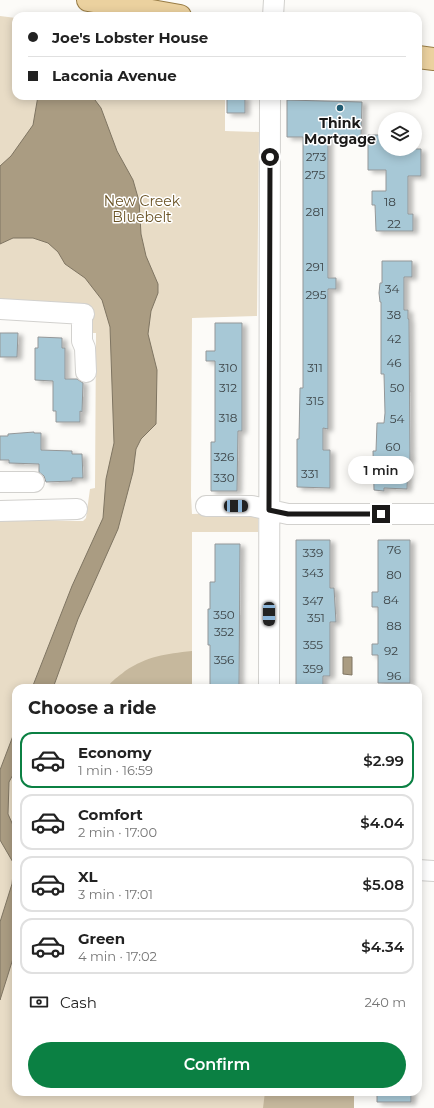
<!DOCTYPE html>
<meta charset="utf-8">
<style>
:root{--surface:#fff;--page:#f2f2f2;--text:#222;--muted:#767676;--line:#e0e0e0;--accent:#0b8043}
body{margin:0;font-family:Montserrat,sans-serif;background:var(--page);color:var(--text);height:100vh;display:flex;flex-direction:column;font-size:15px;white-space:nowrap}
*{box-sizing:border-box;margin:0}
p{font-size:13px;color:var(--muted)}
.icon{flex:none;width:22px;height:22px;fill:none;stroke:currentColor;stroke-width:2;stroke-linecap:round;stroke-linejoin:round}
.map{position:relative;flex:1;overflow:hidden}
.panel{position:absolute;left:12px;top:684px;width:410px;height:412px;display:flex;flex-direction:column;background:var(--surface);border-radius:12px;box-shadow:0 2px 10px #0003}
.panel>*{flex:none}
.hud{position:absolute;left:12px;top:12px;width:410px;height:88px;border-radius:12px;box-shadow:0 2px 10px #0003;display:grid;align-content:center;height:88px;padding:0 16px;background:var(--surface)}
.controls{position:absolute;left:378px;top:112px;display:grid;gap:8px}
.controls a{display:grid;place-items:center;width:44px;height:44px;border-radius:50%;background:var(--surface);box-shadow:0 2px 10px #0003;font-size:20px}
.end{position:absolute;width:18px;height:18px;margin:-9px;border:5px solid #1a1918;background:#fff;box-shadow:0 0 0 2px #fff}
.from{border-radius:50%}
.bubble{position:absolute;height:28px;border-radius:14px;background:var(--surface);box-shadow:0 2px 10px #0003;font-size:13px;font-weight:600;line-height:28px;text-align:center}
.car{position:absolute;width:12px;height:24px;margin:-12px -6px;border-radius:5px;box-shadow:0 0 3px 1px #0007;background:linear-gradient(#222 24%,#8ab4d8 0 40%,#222 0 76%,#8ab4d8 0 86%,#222 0)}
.hud b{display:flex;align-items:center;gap:14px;height:38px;font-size:15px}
.hud b+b{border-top:1px solid var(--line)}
.hud i{width:10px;height:10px;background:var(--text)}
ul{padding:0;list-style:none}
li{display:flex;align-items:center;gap:12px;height:56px;margin:0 8px 6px;padding:0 8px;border:2px solid var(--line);border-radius:12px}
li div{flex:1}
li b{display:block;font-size:15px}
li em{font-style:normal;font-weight:600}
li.on{border-color:var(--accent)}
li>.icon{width:36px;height:36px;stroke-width:1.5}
h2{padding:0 16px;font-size:18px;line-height:48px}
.pay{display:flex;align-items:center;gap:10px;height:44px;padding:0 16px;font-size:15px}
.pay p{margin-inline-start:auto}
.action{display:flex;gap:8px;margin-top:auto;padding:8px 16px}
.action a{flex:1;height:46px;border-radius:24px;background:var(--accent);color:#fff;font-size:16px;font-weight:600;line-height:46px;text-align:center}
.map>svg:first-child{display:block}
</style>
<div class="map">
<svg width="434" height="1108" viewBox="0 0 434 1108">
<defs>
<filter id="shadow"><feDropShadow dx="4.5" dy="2.5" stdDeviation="2" flood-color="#0004"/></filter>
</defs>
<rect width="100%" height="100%" fill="#fcfbf8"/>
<path fill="#e8dcc6" d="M0,16L16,18V96H225V131L259,132L257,316L192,318L191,496L192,514L255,512L258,515V532H192V688H16V1092H354V1108H0V519L77,521H83L86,518L90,489L95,488L96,333H87L88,309L0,300Z"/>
<path fill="#c6b89d" d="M192,651V688H107C112,680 118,677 125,671C148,656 165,654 192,651Z
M265,1092H354V1108H263Z"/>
<path fill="#aa9c82" stroke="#7f7562" d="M38,96H92L101,108L117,151L133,180L139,201L141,234L146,256L158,284V293L151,311L148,334L157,370L156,424L141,439L136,449L133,472L118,529L78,619L53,688H32L72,586L103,518L106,479L114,443L110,327L102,300L85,278L65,264L58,252L48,243L33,238H13L0,244V166L11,156L33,125Z
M343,657H352V675L343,674Z
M16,728V769L9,782L8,814L16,832V949L0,1000V922L12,884L14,864L0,840V770Z"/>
<path fill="#a7c8d6" stroke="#949798" filter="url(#shadow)" d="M227,96H245V113H227Z
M287,100L362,102L361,137H328V278H336V289H328V429L323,428V450H330V488L297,487V439H299L300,388H303V137H287Z
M368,135H385V149H421V176H408V214H413V231H376L375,205H372V191H386V170H368Z
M382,261H412V277H404V310H408V319H409L410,460H408L407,489L384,488V491L374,490L373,451H376L377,423H384L385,413L384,374H381V302H380L379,293L380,283H382Z
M215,323H242V431H238L237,491H211V442H215V361H206V351H215Z
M0,333H18L17,357H0Z
M38,337L62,338V348H65V379H77L83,383L82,412L80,411V422H56V411H53V381L35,380V348H38Z
M34,432V433H41V450L72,451V454H82L83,478H72V481L46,482L44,476L39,472V464L9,463V460H0V436H8V434Z
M296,540H330V588H334L336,622H330V676H323V688H296Z
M378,540H410V683H378V655H372V644H378V607H372V592H378Z
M215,544H240L239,688H210V645H208V609H210V582H215Z
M377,1092H411V1102H377Z"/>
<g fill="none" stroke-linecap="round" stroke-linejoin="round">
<g stroke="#d2d1ce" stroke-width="22">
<path id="minor" d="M273,16L274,0
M0,309L84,314
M82,314V341L85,348L86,372
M0,482H34
M206,506H252L288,514H434
M0,511L77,509
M269,688L270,96
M418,870L434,871"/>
</g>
<g stroke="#997d46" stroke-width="24">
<path id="major" d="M88,0L180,16
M418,57L434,59"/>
</g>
<use href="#minor" stroke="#fff" stroke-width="20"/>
<use href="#major" stroke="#ebd19f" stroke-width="22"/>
</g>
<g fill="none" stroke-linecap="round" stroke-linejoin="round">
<path stroke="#1a1918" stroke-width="5" d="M270,157L269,510L288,514H381"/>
</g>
<circle fill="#225f76" stroke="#fff" stroke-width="1.5" cx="340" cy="108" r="4"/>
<g text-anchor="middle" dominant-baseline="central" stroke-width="3" stroke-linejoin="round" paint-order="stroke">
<g font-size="12" fill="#3d4548">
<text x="316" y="156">273</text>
<text x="315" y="174">275</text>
<text x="390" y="201">18</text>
<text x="315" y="211">281</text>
<text x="394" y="223">22</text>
<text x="315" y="266">291</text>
<text x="392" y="288">34</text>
<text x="316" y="294">295</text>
<text x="394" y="314">38</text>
<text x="394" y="338">42</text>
<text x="394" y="362">46</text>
<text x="228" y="367">310</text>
<text x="315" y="367">311</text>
<text x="228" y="387">312</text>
<text x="397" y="387">50</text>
<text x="315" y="400">315</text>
<text x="228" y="417">318</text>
<text x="397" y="418">54</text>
<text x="393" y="446">60</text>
<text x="224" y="456">326</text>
<text x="310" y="473">331</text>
<text x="224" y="477">330</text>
<text x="394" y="549">76</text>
<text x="313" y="552">339</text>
<text x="313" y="572">343</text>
<text x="394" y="574">80</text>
<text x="391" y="599">84</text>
<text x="313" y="600">347</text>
<text x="224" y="614">350</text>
<text x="316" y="617">351</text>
<text x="394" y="625">88</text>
<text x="224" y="631">352</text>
<text x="313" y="644">355</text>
<text x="391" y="650">92</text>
<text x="224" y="659">356</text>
<text x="313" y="668">359</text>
<text x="394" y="675">96</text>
</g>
<g font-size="14" font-weight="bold" fill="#1a1918" stroke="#fff">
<text x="340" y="123">Think<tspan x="340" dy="16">Mortgage</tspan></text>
</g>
<g font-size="14" fill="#6a5325" stroke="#fff">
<text x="142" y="201">New Creek<tspan x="142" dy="16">Bluebelt</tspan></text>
</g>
</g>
</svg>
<div class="controls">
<a><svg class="icon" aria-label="layers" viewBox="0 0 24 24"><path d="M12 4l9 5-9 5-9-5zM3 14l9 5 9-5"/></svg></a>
</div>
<i class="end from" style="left:270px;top:157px"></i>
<i class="end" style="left:381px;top:514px"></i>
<div class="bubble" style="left:348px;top:456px;width:66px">1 min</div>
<i class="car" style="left:236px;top:506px;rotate:90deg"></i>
<i class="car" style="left:269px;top:614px;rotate:180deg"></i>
<div class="hud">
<b><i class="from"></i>Joe's Lobster House</b>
<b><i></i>Laconia Avenue</b>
</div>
<section class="panel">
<h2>Choose a ride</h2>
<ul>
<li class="on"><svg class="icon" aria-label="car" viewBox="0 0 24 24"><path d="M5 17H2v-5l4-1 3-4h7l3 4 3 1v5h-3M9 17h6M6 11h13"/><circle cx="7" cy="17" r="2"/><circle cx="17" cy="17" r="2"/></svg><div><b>Economy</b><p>1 min · 16:59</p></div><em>$2.99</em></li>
<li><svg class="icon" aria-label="car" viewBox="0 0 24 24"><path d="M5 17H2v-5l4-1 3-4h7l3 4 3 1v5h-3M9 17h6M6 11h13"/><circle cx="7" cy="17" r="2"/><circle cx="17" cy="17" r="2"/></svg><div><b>Comfort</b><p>2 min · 17:00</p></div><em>$4.04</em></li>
<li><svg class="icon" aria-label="car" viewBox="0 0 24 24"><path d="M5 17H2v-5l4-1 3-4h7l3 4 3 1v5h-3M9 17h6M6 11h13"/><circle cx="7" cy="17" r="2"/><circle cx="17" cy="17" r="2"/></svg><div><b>XL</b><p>3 min · 17:01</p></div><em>$5.08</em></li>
<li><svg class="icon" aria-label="car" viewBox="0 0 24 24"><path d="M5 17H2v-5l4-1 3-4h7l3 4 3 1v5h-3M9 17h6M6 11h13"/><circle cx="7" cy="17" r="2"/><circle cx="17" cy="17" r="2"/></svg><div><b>Green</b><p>4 min · 17:02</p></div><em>$4.34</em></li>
</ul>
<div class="pay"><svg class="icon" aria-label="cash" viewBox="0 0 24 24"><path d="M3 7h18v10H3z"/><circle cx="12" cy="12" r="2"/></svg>Cash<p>240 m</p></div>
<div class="action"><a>Confirm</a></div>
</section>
</div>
